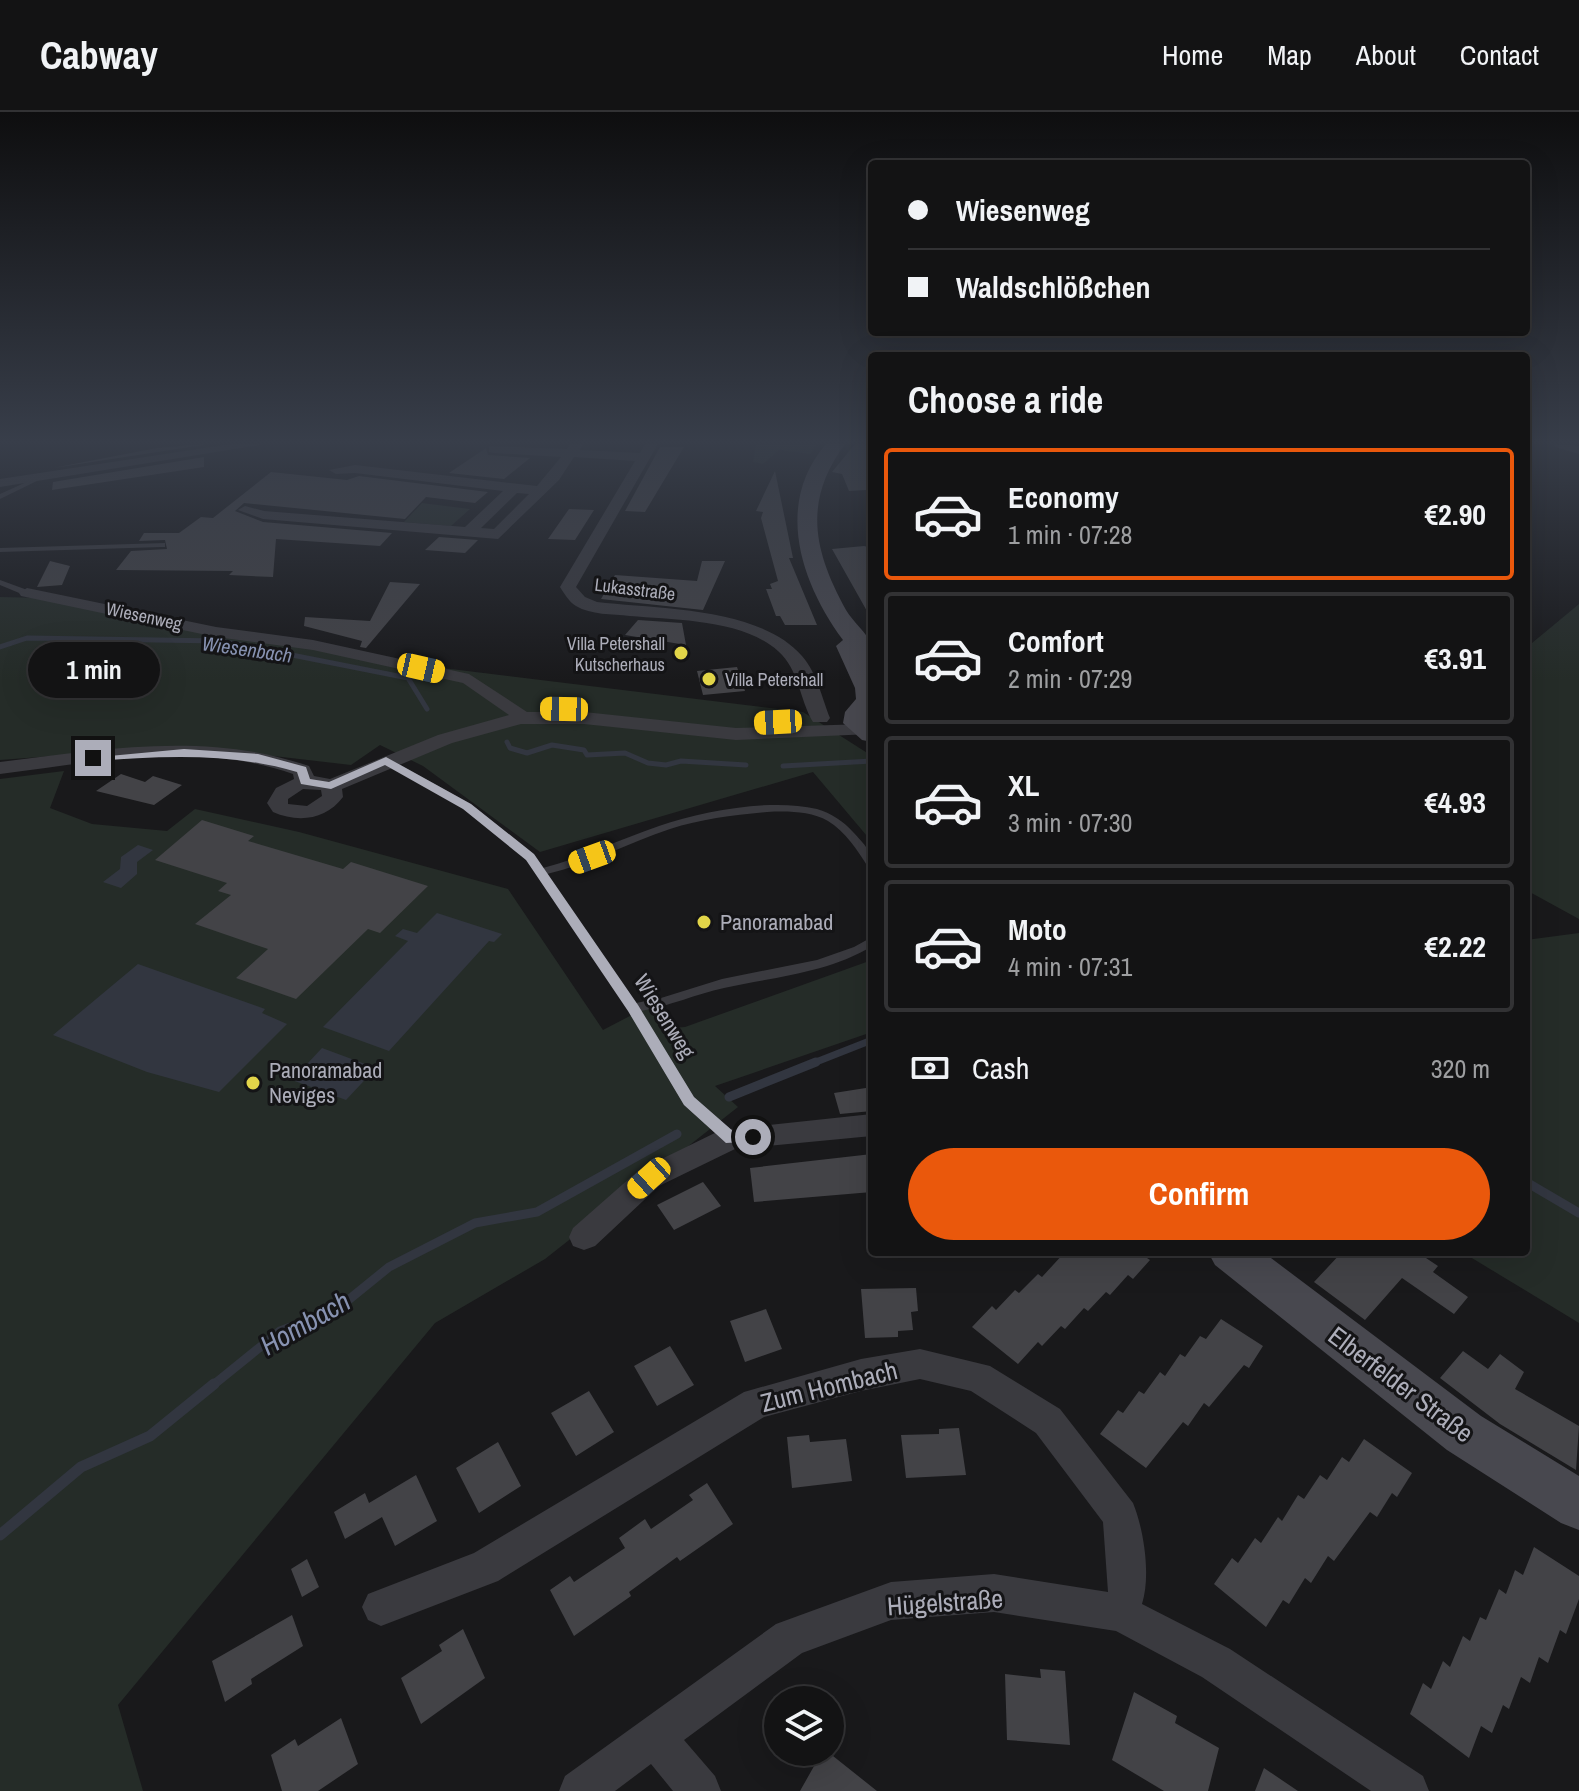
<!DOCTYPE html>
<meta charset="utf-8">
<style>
:root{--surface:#131314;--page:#202022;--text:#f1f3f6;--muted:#9d9ea0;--line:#323234;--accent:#ea580c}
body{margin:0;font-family:"Archivo Narrow",sans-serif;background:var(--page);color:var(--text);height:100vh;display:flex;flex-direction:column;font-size:30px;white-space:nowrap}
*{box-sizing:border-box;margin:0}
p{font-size:26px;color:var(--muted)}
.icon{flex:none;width:44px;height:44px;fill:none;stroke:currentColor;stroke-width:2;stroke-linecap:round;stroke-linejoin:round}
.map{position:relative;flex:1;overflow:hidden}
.panel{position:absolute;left:868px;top:240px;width:662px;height:904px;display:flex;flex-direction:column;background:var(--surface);border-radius:8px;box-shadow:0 8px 32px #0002,0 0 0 2px var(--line)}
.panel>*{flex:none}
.banner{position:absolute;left:868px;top:48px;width:662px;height:176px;border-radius:8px;box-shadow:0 8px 32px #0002,0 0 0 2px var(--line);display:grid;align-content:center;height:176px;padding:0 40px;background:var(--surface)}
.fabs{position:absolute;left:764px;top:1574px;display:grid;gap:16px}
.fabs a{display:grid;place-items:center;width:80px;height:80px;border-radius:50%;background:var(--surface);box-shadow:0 8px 32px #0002,0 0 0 2px var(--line);font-size:40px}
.end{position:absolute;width:36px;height:36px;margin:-18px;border:10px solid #acadb9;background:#111;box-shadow:0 0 0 4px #111}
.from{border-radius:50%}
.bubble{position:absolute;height:56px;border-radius:28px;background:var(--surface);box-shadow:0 8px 32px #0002,0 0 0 2px var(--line);font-size:26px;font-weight:700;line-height:56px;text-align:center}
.car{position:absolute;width:24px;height:48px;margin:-24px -12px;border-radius:10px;box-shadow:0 0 6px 2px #0007;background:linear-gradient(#f5c518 24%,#345 0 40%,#f5c518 0 76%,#345 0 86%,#f5c518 0)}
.banner b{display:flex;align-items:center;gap:28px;height:76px;font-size:30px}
.banner b+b{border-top:2px solid var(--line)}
.banner i{width:20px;height:20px;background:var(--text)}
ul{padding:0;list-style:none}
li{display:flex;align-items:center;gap:24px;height:132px;margin:0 16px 12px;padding:0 24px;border:4px solid var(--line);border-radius:8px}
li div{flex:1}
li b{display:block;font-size:30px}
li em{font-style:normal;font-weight:700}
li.current{border-color:var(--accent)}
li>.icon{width:72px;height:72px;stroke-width:1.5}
h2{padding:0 40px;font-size:36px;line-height:96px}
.pay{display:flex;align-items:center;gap:20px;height:88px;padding:0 40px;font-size:30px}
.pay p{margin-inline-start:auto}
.button{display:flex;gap:16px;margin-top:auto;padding:16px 40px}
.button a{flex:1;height:92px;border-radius:48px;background:var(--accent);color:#fff;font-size:32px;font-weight:700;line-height:92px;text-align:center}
header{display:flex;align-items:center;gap:48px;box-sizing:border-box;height:112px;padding:0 40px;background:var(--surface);border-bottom:2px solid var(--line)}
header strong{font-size:38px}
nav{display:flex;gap:44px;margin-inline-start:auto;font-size:28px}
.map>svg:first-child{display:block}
</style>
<header>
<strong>Cabway</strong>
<nav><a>Home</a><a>Map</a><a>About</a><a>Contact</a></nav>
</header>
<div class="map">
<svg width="1579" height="1679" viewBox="0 0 1579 1679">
<rect width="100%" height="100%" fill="#19191b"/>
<path fill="#252c28" d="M750,332H817L810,342L779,338L763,352L753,350L756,333Z
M422,391L470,397L451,414L404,410Z
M0,485L43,486L402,551L803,600L872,644V730L813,660L540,740L423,654L380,633L351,653L187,634L0,648Z
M1579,492V807L1526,778V536Z
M64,659L50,696L92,712L167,719L195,697L299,720L508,777L603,918L651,893L673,916L685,915L872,848V920L715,974L738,995L545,1147L435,1211L118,1593L143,1679H0V667Z
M1579,821V1211L1462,1140H1526V828Z"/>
<path fill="#323640" d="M138,733L153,738L137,750V762L121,776L103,770L120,757L121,745Z
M437,801L502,822L494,830L489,829L389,939L323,915L408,829L395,824L403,817L417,821Z
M138,852L265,897L262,901L287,912L219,980L147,960L53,923Z
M322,936L376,956L346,988L292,968Z"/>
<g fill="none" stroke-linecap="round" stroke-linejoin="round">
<path stroke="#323640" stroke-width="5" d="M0,535L27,526L221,529L408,566L427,597
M507,630L510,636L527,641L552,633L584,638L587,643L625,641L648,651L666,653L681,649L746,653
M783,654L872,649"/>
<path stroke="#323640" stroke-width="7" d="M811,952L872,928"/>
<path stroke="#323640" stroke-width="9" d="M729,985L816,950
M1526,1070L1579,1101
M212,1274L280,1219L336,1198L389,1155L475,1111L537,1100L677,1022"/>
<path stroke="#323640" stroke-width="11" d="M0,1423L81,1355L150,1324L214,1272"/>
</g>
<path fill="#434347" d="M203,332V333L53,356L157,336Z
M855,332H872V369L866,378L849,379L842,362L832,360Z
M660,335H684L645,400L625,399Z
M486,336L488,343L530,346L504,367L449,361Z
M204,345V355L52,378L53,370Z
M775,359L793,446H789L817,513H785L780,504H776L766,477H772L770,472L778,469L761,406L763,400L756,399Z
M271,360L347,368L359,364L488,380L475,391L426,385L405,407L244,391L235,399L263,410L392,421L380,434L276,427L273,465L229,463L233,459L116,458L131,439L167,437L165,428L139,429L144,421H179L201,405L213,406Z
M569,397L594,398L575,428L548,427Z
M439,425L478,428L465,441L425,438Z
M864,434L872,436V508L832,437Z
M50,449L70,454L62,473L37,475Z
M702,449H725L703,498L601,487L615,463L697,469Z
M390,470L420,472L366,536L360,535L362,529L304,514L305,505L370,509Z
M638,508L682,511L686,533L625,523Z
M737,555L745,579L703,583L697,559Z
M121,662L145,670L153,664L182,673L154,693L96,679Z
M202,708L254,724L248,729L343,757L351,750L428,774L380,821L368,817L296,887L236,866L268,837L195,812L231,783L218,779L227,771L155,748Z
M872,975V999L840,1002L834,981Z
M872,1042V1080L754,1090L750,1056Z
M703,1070L721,1094L674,1118L657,1093Z
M1065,1140H1138L1150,1148L1133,1167L1128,1163L1110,1183L1106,1180L1088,1199L1084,1196L1065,1217L1061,1214L1042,1234L1038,1230L1018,1252L972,1215L992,1194L996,1198L1015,1178L1019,1181L1038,1162L1042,1165Z
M1342,1140H1417L1438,1154L1433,1160L1468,1185L1454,1202L1402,1166L1365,1208L1314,1170Z
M916,1176L918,1199L911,1200L913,1218L898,1219V1225L865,1226L861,1177Z
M766,1197L782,1237L745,1250L730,1209Z
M1221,1207L1263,1234L1249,1256L1244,1253L1209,1295L1204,1291L1188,1314L1183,1310L1146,1356L1100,1322L1118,1298L1123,1301L1139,1279L1144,1282L1160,1260L1165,1264L1180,1242L1185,1245L1200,1224L1206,1227Z
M670,1234L694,1273L657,1294L634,1254Z
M1463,1239L1488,1257L1500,1242L1524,1260L1515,1277L1579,1314L1576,1358L1500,1312L1440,1266Z
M589,1279L614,1320L576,1344L551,1301Z
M959,1316L966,1363L906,1366L901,1323L939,1322V1317Z
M809,1323L810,1330L846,1327L852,1369L792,1376L787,1325Z
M1364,1327L1412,1361L1397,1385L1392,1381L1377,1405L1370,1400L1334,1449L1328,1444L1311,1471L1305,1466L1289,1492L1283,1488L1266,1515L1214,1472L1232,1446L1238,1451L1255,1426L1261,1431L1278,1405L1282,1409L1298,1383L1304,1387L1320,1363L1327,1368L1342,1345L1349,1350Z
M498,1330L521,1374L479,1401L456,1356Z
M416,1363L437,1409L395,1434L382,1405L345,1427L334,1400L365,1381L369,1391Z
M707,1371L733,1412L680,1449L677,1445L629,1480L631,1484L574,1524L550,1478L570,1464L574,1470L625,1436L619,1426L645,1407L651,1417L693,1388L689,1383Z
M1534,1435L1579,1464V1487L1566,1522L1560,1518L1548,1551L1539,1545L1530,1571L1521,1565L1509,1597L1503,1593L1492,1621L1481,1614L1469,1646L1410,1602L1423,1571L1431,1577L1443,1549L1450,1555L1463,1524L1470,1529L1480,1505L1486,1508L1499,1477L1506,1482L1515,1458L1523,1463Z
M307,1447L319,1475L302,1485L291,1457Z
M292,1503L303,1534L251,1567L252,1572L225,1590L212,1549Z
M463,1517L485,1566L421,1612L401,1566L442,1539L439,1533Z
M1040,1557L1065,1559L1070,1633L1007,1628L1005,1562L1041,1566Z
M1134,1580L1177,1604L1175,1611L1219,1636L1208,1679H1164L1112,1648Z
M341,1606L358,1652L318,1679H282L271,1643L295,1627L298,1634Z
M822,1640H828L877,1679H800Z
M1264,1656L1298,1679H1255Z"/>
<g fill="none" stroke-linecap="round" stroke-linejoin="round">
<path fill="#3a3a3f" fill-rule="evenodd" d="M40,364L45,365L0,387V382Z
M165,431V435H162L0,440V436Z
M0,468L30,479L31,481L24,483L0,473Z
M386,645L471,692L534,743L543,756C583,746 620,727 659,714C704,699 770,686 817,697C831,701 843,709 853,720C865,733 872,739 872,756L868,755C858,739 845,719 828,709C810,699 787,699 767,700C734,703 701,707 670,717C628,731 590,752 547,762L636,891L661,886L722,867L817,848L854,835L872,825V834C829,861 773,865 724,876C696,882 670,894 641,899L694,985L736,1022L738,1026L736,1030L731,1032L726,1030L684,993L629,899L526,747L463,696L382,650V646Z"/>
<path fill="#3a3a3f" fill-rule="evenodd" d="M231,332H266L0,375V367Z
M570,332H583L580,338L640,341L645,332H658L576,475L585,485L597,490C657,497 760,495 802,544C817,561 822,586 830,606L827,610H813C799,587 800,559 778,539C742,507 675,508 630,504C612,502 591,503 576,494C569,490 564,481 560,475L635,349L574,345L559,368L498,427L263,407L238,398L245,394L264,399L465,415L503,379L355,361L336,362L329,358L355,353L537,374L561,345L494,341L489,340V334L567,337ZM517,381L529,382L494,417L481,416Z
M1554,332L1579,334V342L1555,335Z
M27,476L216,515L313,528L469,562L527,600H584L736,616L865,612L872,614V622L736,628L584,612H521L452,631L342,677L343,685C326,708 298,711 273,700L267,691L276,676L294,667L293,662C200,629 95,650 0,662V650C103,637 208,619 309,654L314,664L330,667L438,623L509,603L463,571L313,538L216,525L21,484L19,481ZM303,677L321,678L322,684L307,694L288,692V687Z
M872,1002V1024L735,1037L659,1074L595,1134L584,1138L573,1134L569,1125L573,1116L639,1058L721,1018Z
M920,1237L990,1254L1060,1297L1133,1391C1144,1418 1151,1464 1142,1492L1230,1537L1423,1664L1429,1679H1371L1202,1565L1116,1519L994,1500L891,1508L802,1541L684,1628L715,1664L721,1679H673L651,1652L615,1679H559L565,1664L776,1512L891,1470L994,1462L1108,1480L1103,1410L1036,1321L971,1279L920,1267L861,1279L764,1305L498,1469L381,1514L368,1508L362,1495L368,1482L474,1441L744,1280L861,1247Z"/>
<path fill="#48484f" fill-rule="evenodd" d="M826,332H845C803,389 813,438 846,498C853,510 867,521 872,533C877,549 872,611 872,630L862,628L843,611L845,600L856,587L855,576L836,534L843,528C801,471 774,392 826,332Z
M1208,1140H1263L1481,1304L1579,1364V1418L1561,1411L1447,1338L1215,1153Z"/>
</g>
<linearGradient id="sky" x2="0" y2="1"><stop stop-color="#0e0e0f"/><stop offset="0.58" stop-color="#383e4a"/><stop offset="1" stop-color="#383e4a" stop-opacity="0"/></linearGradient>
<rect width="1579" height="568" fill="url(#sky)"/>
<path fill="#acadb9" d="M184,637L258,642L306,655L310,667L329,670L386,645L471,692L534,742L638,893L694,985L734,1020L758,1021V1029L726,1031L684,993L628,899L526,748L463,697L385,653L331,677L301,672L297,660C229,640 163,644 93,649L88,646Z"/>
<g fill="#e2d549" stroke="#141416" stroke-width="3">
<circle cx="681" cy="541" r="8"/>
<circle cx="709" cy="567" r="8"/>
<circle cx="704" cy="810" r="8"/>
<circle cx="253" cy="971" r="8"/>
</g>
<g text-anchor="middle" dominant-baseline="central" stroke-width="6" stroke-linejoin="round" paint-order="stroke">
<g font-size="18" fill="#acadb9" stroke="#141416">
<text transform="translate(635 477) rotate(7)">Lukasstraße</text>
<text transform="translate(144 504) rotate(12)">Wiesenweg</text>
</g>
<g font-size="18" fill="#acadb9" stroke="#141416" text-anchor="end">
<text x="665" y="531">Villa Petershall<tspan x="665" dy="21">Kutscherhaus</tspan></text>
<text x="725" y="567" text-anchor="start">Villa Petershall</text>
</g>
<g font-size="20" font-style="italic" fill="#8792b1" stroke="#141416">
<text transform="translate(247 537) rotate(8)">Wiesenbach</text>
</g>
<g font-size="22" fill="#acadb9" stroke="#141416" text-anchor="start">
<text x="720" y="810">Panoramabad</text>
<text x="269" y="958">Panoramabad<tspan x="269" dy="25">Neviges</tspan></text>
</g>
<g font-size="22" fill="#acadb9" stroke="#141416">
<text transform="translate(665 904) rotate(58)">Wiesenweg</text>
</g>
<g font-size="26" fill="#acadb9" stroke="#141416">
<text transform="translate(1401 1272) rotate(37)">Elberfelder Straße</text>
<text transform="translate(829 1274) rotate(-14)">Zum Hombach</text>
<text transform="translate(945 1490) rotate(-4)">Hügelstraße</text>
</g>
<g font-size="28" font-style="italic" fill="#8792b1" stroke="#141416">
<text transform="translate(305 1211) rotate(-30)">Hombach</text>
</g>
</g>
</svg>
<div class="fabs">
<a><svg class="icon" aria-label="layers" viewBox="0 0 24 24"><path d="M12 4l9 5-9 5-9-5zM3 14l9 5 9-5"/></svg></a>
</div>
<i class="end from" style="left:753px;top:1025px"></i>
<i class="end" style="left:93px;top:646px"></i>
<div class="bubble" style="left:28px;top:530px;width:132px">1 min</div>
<i class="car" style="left:421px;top:556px;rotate:103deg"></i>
<i class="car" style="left:564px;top:597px;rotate:271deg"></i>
<i class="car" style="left:778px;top:610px;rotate:267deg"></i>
<i class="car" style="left:592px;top:745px;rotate:250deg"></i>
<i class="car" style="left:649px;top:1066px;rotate:228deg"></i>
<div class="banner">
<b><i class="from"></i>Wiesenweg</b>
<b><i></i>Waldschlößchen</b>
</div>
<section class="panel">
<h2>Choose a ride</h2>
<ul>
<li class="current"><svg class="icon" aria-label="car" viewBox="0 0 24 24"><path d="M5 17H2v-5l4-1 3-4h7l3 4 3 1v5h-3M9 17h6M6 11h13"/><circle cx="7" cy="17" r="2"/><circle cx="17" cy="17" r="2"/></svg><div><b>Economy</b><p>1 min · 07:28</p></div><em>€2.90</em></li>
<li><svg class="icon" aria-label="car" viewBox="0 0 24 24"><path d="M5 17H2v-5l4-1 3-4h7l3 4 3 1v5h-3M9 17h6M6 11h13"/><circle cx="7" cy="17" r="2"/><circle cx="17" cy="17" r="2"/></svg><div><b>Comfort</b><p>2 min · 07:29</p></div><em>€3.91</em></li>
<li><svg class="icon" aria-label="car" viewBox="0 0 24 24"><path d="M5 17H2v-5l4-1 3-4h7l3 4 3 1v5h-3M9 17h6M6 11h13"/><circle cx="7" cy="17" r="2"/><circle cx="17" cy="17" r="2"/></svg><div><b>XL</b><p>3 min · 07:30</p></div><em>€4.93</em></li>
<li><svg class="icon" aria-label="car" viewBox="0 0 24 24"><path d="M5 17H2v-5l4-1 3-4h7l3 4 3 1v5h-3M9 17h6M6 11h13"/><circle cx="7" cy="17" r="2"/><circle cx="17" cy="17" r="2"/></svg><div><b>Moto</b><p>4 min · 07:31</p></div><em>€2.22</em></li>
</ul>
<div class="pay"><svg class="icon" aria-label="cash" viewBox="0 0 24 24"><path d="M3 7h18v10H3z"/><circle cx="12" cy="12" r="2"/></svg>Cash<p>320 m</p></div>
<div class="button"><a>Confirm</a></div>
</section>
</div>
